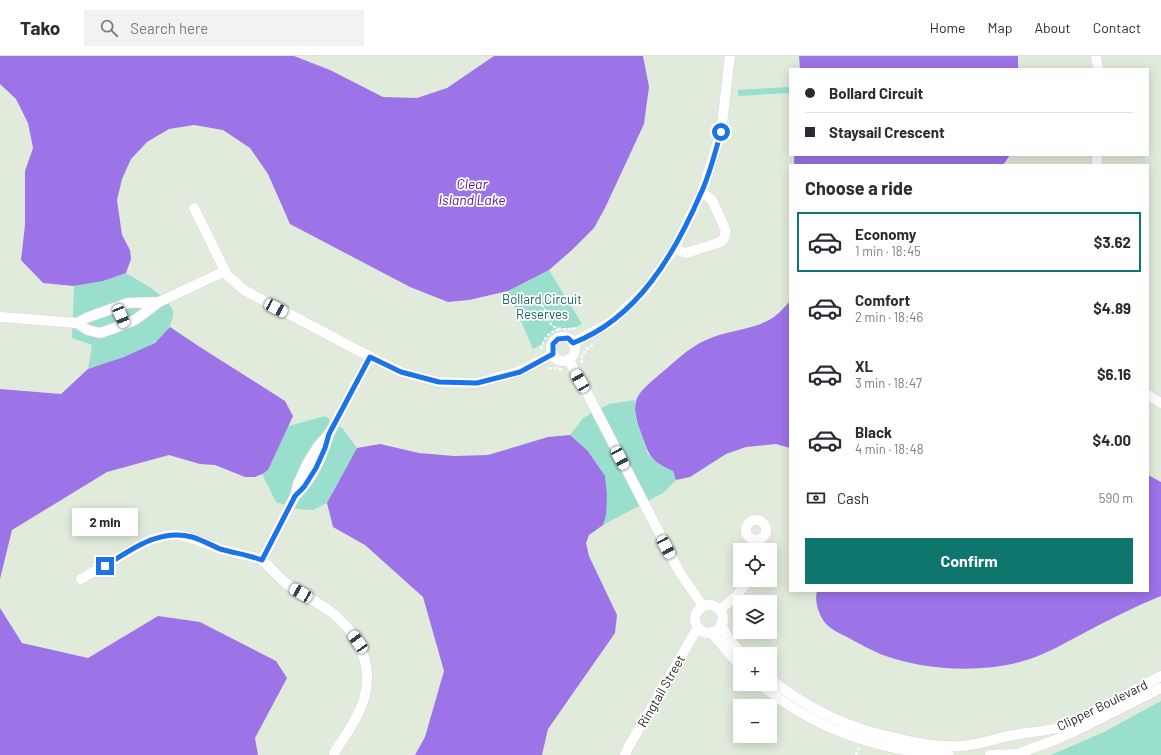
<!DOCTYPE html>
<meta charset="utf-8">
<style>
:root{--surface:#fff;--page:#f2f2f3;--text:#2b2b33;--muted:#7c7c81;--line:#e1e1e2;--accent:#0f766e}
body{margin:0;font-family:Barlow,sans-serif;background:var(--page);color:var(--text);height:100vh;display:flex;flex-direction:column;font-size:15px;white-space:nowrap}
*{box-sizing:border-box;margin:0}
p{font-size:13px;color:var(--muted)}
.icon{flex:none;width:22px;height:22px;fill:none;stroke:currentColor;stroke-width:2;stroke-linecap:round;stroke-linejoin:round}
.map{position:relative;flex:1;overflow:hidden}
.panel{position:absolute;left:789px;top:108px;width:360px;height:428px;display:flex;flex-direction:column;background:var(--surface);border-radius:0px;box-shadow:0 2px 10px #0003}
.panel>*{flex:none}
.banner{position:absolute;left:789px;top:12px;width:360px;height:88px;border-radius:0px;box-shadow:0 2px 10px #0003;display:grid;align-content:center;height:88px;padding:0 16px;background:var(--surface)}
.controls{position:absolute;left:733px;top:487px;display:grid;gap:8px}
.controls a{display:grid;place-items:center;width:44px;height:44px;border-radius:0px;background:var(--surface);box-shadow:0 2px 10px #0003;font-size:20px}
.end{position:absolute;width:18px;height:18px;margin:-9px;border:5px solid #1a73e8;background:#fff;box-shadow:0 0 0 2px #fff}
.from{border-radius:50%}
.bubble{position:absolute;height:28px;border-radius:0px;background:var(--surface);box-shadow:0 2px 10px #0003;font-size:13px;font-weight:700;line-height:28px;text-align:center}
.car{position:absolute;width:12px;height:24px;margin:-12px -6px;border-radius:5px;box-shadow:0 0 3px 1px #0007;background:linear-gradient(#fff 24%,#345 0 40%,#fff 0 76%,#345 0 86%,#fff 0)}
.banner b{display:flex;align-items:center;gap:14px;height:38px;font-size:15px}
.banner b+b{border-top:1px solid var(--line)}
.banner i{width:10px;height:10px;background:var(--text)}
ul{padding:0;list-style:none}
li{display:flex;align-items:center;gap:12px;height:60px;margin:0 8px 6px;padding:0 8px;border:2px solid transparent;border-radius:0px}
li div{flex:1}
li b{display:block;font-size:15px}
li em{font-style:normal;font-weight:700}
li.current{border-color:var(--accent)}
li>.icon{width:36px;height:36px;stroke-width:1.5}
h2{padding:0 16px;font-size:18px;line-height:48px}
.pay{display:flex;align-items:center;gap:10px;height:44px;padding:0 16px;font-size:15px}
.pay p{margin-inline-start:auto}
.button{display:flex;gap:8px;margin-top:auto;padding:8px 16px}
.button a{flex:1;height:46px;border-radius:0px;background:var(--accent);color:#fff;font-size:16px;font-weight:700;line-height:46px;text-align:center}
header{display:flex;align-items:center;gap:24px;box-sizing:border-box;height:56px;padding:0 20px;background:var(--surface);border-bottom:1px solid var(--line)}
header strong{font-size:19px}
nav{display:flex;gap:22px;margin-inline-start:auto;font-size:14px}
.search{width:280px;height:36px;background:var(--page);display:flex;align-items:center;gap:10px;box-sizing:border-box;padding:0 14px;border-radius:0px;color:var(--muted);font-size:15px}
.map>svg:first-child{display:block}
</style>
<header>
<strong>Tako</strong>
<div class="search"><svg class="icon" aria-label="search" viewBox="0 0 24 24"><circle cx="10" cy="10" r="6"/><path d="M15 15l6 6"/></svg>Search here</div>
<nav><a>Home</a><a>Map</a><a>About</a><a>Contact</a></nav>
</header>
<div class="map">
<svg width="1161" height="699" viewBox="0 0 1161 699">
<rect width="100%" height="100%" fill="#e0ebdb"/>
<path fill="#9adfce" d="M790,31V37L738,40V34Z
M549,214L582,268L577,271L557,273L547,282L544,287L533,293L508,235Z
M126,217C141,226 162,237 172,252C174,257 173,259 172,264C165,293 113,305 88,313L92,289L72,282L74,230L103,225Z
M635,344V360L648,398L660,409L673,415L676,424L663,437L603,469L607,439L587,394L570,379L583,362L609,348Z
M325,360L343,373L357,392L327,447L313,454L297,453L276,446L262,418L268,414L288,370Z
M1161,645V699H1051L1104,676Z"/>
<path fill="#9d73e8" d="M0,0H294L330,14L383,41L417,42L447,32L494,0H643L649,31L644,68L605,152L594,172L572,194L549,214L508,235L469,244L448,246L410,231L290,168L268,118L250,92L223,74L194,69L169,73L147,86L131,103L122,123L117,144L122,179L130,194L131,203L126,217L103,225L74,230L43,227L21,204L25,169V115L33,92L28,67L16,43L0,28Z
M799,0H1018V13H800Z
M794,99H1010L1003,109H794Z
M790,245V392L776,388L746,391L726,398L690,421L676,424L673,415C648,404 649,398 640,374C629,343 637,338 660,318C675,306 688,292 706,284C725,275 749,274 767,265C776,261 784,252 790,245Z
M170,271L203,293L285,345L293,360L268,414L262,418L255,421H245L215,409L200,408L169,399L107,416L12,474L0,523V333L61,338L88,313L124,301L155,287Z
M570,379L587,394L605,420L607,439L606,459L603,469L589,479L586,487L589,500L617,559L615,577L548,673L542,699H415L425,681L444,615L423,541L365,489L333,471L327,447L357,392L380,388L419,397L454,400L488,399L548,381Z
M1148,419L1161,426V540C1134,551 1108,564 1082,578C1065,587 1048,597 1030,603C985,618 924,615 880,598C869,593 858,587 847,581C841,578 832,574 827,569C819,561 814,545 817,535H1148Z
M0,552L22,587L88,602L158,560L200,566L276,605L287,622L255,682L258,699H0Z"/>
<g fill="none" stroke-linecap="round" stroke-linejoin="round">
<g stroke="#e0d1e1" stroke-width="11">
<path id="street" d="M1096,0L1098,13
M1097,109V99
M194,152L227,219L244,234L361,296L401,316L439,326L477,327L520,315L553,298
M674,193L686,197L721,186L724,182L726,175L712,144L702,136
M0,261L77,267L88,274L100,277L112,273L135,264L159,246L225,215
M77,267L86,262L128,247L159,246
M551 293a12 12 0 1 1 24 0a12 12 0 1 1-24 0Z
M573,287L611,266L647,232L674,193L702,136L721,76L730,0
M568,303L585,333L680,517L703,550
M1148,339L1161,347
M329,378L319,389L307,408L298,428L295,440L262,504C272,513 280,523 291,531C306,542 323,548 337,561C361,582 373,612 364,643C358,662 345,680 334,697
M298,437C314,420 322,400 329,378L370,301
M746 474a10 10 0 1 1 20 0a10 10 0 1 1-20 0Z
M755,484L756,494
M81,523L144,487C177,471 189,482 220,493C234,497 248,499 262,504
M695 563a14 14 0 1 1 28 0a14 14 0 1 1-28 0Z
M719,554C731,546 741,537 748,524
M721,567L727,580L742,598
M711,576L740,610
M770,623C811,655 850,673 900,683C920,688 940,691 960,690C979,689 996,682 1014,679C1032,675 1050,676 1067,669C1099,655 1130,636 1161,620
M760,628C815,674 878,695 949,699
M625,699L629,690L698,571
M990,699L1017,698L1055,684L1073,676L1161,632"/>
</g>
<path stroke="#fff" stroke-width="2" stroke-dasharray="3 2" stroke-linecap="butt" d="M534,242C557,256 536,278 578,272
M541,293C544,282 548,276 560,273
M582,307V299L587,293L592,290L591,288
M549,312H557L562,314
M856,699L859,691"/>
<use href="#street" stroke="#fff" stroke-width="10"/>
</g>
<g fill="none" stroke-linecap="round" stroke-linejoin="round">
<path stroke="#1a73e8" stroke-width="5" d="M105,510C131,494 159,472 192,481C202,484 211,489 220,493C234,497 248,499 262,504L295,440L304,431L316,412L325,392L329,378L370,301L401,316L439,326L477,327L520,316L553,298V288L558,283L568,282L573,287C638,262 675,197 701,137C710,118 715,96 721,76"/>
</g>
<g text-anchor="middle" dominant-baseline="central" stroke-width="3.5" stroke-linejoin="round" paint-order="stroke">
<g font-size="13" fill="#1d625a" stroke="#fff">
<text x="542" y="243">Bollard Circuit<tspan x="542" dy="15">Reserves</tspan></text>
</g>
<g font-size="13" fill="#292929" stroke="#fff">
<text transform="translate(661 635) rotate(-60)">Ringtail Street</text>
<text transform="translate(1102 649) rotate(-26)">Clipper Boulevard</text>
</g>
<g font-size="14" font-style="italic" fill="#4b1492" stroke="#fff">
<text x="472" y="127">Clear<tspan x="472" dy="16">Island Lake</tspan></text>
</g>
</g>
</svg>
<div class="controls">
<a><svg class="icon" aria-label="locate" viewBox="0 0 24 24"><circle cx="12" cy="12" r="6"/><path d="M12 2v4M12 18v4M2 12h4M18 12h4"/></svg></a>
<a><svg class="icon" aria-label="layers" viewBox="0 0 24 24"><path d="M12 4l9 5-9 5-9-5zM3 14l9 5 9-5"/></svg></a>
<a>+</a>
<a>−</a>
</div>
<i class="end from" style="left:721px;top:76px"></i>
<i class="end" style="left:105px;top:510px"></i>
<div class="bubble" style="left:72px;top:452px;width:66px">2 min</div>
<i class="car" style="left:276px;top:252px;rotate:118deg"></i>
<i class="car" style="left:121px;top:260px;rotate:158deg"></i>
<i class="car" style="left:580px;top:325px;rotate:330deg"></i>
<i class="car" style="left:620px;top:402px;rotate:152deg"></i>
<i class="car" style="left:666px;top:491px;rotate:152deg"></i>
<i class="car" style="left:301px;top:537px;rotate:300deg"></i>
<i class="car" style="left:358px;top:586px;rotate:325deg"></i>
<div class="banner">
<b><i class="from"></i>Bollard Circuit</b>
<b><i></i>Staysail Crescent</b>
</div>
<section class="panel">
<h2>Choose a ride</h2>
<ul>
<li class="current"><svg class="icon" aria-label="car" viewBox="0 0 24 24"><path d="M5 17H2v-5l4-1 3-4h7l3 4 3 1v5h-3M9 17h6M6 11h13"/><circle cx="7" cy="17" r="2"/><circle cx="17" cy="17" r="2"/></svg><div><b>Economy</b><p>1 min · 18:45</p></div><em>$3.62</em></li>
<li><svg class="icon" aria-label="car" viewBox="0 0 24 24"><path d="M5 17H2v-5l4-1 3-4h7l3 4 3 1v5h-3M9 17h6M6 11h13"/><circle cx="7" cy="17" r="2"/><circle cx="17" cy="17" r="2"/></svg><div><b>Comfort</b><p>2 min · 18:46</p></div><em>$4.89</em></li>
<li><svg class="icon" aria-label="car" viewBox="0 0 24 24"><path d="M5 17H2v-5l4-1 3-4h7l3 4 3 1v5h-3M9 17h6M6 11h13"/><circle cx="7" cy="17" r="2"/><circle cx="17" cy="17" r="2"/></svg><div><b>XL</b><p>3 min · 18:47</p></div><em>$6.16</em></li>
<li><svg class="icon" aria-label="car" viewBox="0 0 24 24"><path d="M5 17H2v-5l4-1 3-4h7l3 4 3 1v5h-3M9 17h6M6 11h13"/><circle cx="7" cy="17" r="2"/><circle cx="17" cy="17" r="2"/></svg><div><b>Black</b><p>4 min · 18:48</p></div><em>$4.00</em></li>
</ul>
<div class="pay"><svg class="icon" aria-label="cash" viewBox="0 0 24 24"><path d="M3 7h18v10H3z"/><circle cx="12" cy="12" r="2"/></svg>Cash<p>590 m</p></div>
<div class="button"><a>Confirm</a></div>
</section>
</div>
